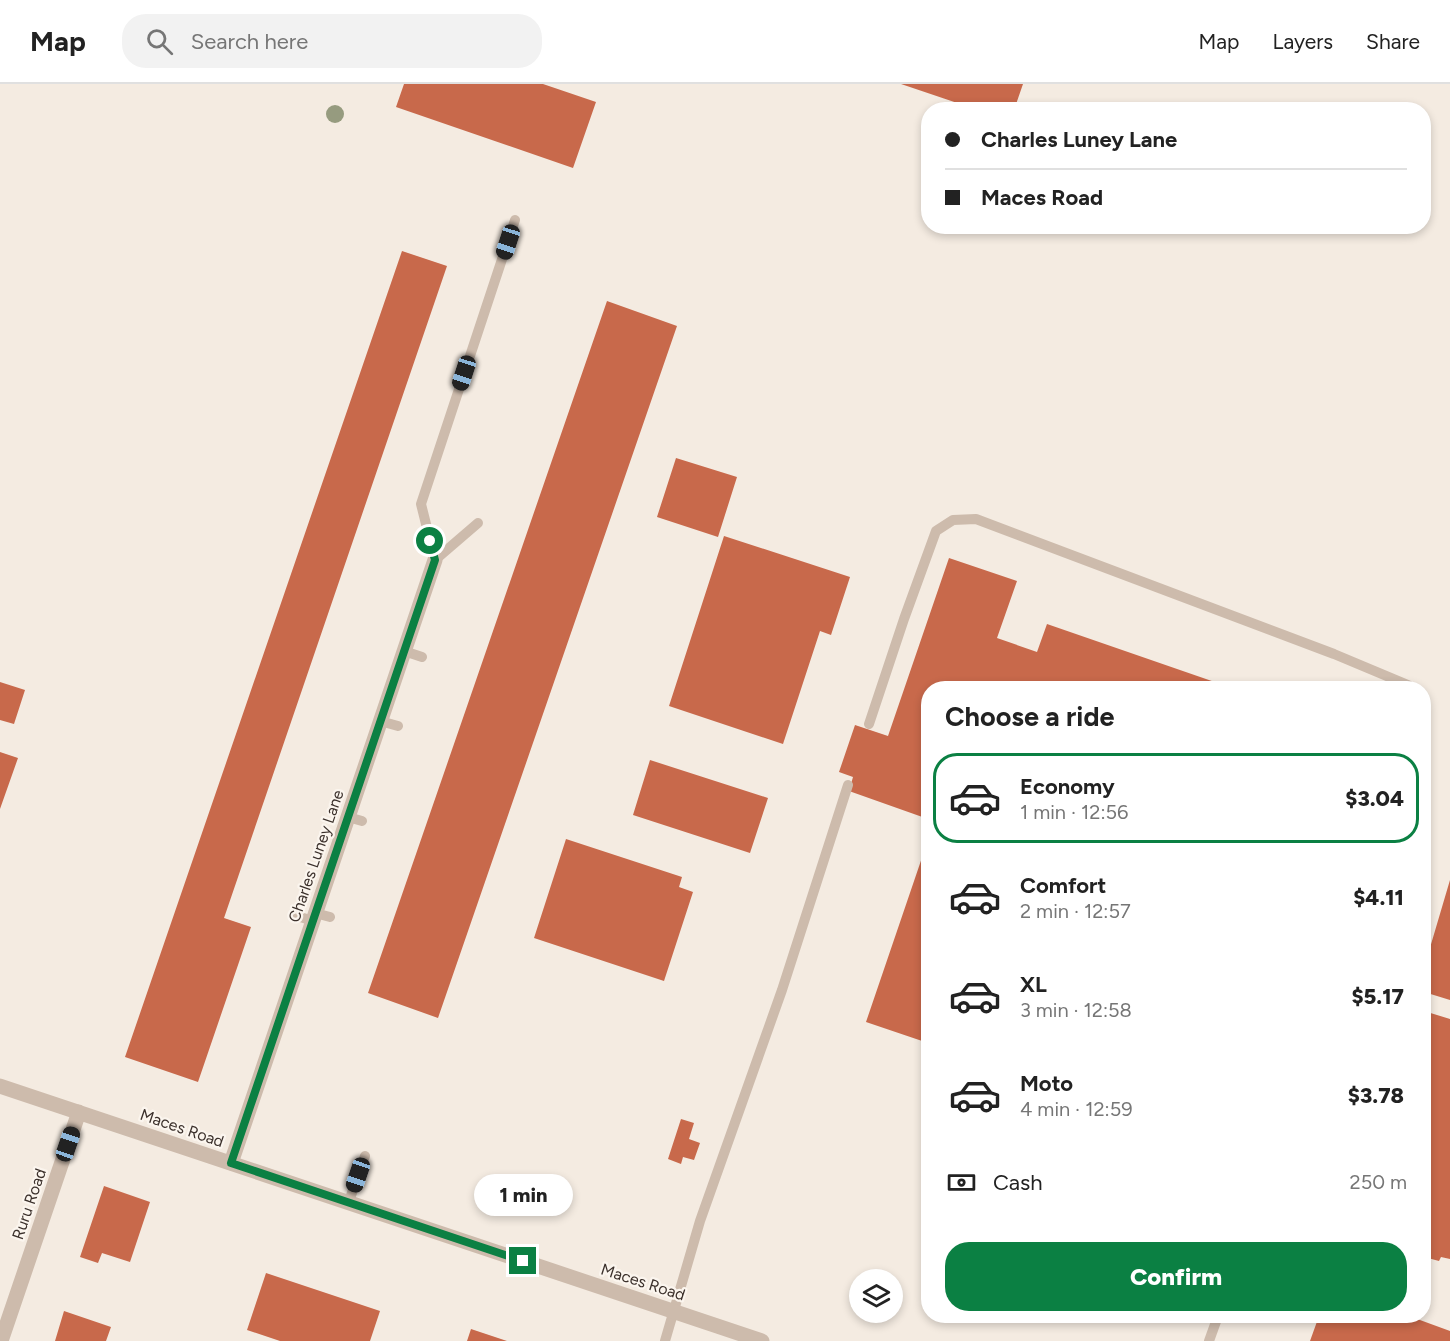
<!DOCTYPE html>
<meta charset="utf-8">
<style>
:root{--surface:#fff;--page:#f2f2f2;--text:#222;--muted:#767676;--line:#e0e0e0;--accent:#0b8043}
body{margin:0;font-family:Figtree,sans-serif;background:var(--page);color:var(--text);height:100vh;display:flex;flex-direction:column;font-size:22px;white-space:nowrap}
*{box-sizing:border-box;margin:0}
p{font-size:20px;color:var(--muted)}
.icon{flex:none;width:33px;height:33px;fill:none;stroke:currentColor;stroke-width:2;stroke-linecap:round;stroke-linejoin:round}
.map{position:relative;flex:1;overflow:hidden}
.drawer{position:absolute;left:921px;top:597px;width:510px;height:642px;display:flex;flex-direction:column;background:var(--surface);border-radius:24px;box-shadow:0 3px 9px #0003}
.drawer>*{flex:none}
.banner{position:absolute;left:921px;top:18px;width:510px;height:132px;border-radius:24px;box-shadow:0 3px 9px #0003;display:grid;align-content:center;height:132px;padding:0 24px;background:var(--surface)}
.buttons{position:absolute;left:849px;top:1185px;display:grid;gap:12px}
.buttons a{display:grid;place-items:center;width:54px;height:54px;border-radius:50%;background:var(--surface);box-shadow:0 3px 9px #0003;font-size:30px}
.end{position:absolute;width:27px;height:27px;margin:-14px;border:8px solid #0b8043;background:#fff;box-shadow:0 0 0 3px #fff}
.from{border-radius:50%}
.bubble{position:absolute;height:42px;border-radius:21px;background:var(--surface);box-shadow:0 3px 9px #0003;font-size:20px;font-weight:800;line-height:42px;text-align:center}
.car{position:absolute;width:18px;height:36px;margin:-18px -9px;border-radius:8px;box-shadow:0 0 4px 2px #0007;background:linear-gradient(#222 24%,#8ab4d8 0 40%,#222 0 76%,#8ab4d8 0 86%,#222 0)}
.banner b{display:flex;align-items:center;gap:21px;height:57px;font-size:22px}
.banner b+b{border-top:2px solid var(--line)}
.banner i{width:15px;height:15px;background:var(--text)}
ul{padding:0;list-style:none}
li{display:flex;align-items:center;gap:18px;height:90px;margin:0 12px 9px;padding:0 12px;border:3px solid transparent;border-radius:24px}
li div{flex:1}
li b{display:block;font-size:22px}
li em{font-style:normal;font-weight:800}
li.selected{border-color:var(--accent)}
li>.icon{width:54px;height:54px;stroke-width:1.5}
h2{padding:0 24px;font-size:27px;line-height:72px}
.pay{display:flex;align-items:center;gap:15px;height:66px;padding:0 24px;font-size:22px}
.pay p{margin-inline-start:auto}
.button{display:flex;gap:12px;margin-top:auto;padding:12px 24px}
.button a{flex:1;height:69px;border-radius:24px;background:var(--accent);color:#fff;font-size:24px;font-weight:800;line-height:69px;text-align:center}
header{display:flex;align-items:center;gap:36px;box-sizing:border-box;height:84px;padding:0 30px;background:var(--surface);border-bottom:2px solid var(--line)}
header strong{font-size:28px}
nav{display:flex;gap:33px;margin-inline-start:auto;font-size:21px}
.search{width:420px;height:54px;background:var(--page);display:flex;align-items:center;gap:15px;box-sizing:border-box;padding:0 21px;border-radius:24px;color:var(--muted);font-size:22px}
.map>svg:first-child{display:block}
</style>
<header>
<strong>Map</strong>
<div class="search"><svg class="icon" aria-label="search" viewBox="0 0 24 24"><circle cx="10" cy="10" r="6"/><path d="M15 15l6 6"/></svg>Search here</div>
<nav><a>Map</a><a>Layers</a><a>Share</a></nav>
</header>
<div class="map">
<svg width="1450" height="1257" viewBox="0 0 1450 1257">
<rect width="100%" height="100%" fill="#f4ebe1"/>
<path fill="#c8694b" d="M404,0H543L596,18L573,84L396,23Z
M901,0H1023L1014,26H978Z
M402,167L447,182L224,834L251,843L198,998L125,973Z
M607,217L677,242L438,934L368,909Z
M676,374L737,393L718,453L657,433Z
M724,452L850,493L831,551L820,547L783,660L669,622Z
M949,474L1017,497L997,554L1037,568L1047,540L1232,604H928V735L849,707L853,693L839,688L855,641L888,652Z
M0,598L25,606L14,640L0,636Z
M0,668L18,674L0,725Z
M650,676L768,714L750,769L633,731Z
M566,755L682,793L679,803L693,808L664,897L534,854Z
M928,756V959L866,938Z
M1450,796V916L1424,908V884Z
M1424,927L1450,935V1175L1441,1173L1439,1177L1424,1173Z
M681,1035L694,1039L689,1055L700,1059L694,1076L683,1073L681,1080L668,1075Z
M104,1102L150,1118L130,1178L102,1169L98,1179L80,1173Z
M266,1189L380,1227L370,1257H280L247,1246Z
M64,1227L111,1243L106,1257H55Z
M1319,1232H1409L1450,1247V1257H1310Z
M471,1245L507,1257H467Z"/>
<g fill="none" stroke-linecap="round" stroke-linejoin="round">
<path stroke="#cdbbac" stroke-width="10" d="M478,439L435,476L421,420L515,136
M404,567L422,573
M380,637L398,642
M869,640L904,535L936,447L953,436L976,435L1334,570L1408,601L1407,604
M348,733L362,737
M315,829L330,833
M297,832L313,837
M348,1120L365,1072
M665,1257L700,1137L782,906L848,701
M1209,1257L1218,1232"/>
<path stroke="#cdbbac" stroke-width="15" d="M231,1079L435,476"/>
<path stroke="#cdbbac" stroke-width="15" d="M0,1002L762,1257
M1,1257L79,1028"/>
</g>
<circle fill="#969b7f" cx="335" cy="30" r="9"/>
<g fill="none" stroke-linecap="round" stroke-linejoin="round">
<path stroke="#0b8043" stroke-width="8" d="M430,457L435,476L231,1079L523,1177"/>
</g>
<g text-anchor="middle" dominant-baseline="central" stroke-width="4.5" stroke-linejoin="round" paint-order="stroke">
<g font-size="16" fill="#3b302b" stroke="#fbf5ee">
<text transform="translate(316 772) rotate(-71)">Charles Luney Lane</text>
<text transform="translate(182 1044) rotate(19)">Maces Road</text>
<text transform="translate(29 1120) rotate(-71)">Ruru Road</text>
<text transform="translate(643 1198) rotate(18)">Maces Road</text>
</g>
</g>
</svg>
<div class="buttons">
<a><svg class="icon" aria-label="layers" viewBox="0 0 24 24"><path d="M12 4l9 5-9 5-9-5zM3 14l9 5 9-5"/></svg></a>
</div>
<i class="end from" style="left:430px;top:457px"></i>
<i class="end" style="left:523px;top:1177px"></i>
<div class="bubble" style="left:474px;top:1090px;width:99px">1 min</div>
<i class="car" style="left:508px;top:158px;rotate:198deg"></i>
<i class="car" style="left:464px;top:289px;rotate:198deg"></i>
<i class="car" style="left:68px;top:1060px;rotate:19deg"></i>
<i class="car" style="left:358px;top:1091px;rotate:199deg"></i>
<div class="banner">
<b><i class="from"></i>Charles Luney Lane</b>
<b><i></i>Maces Road</b>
</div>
<section class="drawer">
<h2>Choose a ride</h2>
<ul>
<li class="selected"><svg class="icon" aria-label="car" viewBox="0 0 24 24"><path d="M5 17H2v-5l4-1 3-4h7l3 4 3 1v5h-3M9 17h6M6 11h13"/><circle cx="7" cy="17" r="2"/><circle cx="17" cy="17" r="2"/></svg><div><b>Economy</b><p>1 min · 12:56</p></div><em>$3.04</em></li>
<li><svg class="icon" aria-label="car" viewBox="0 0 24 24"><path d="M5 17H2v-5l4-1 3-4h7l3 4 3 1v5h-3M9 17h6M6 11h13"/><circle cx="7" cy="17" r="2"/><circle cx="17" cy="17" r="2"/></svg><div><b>Comfort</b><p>2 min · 12:57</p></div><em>$4.11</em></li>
<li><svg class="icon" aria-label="car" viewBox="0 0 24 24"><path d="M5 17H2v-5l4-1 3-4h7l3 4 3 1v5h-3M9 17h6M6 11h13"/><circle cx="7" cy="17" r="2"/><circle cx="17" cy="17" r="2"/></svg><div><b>XL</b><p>3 min · 12:58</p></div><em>$5.17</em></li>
<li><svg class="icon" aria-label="car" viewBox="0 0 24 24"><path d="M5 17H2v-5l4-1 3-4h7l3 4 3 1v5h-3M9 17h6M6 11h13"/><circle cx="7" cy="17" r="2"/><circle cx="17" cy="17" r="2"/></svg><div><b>Moto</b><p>4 min · 12:59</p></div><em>$3.78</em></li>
</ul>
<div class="pay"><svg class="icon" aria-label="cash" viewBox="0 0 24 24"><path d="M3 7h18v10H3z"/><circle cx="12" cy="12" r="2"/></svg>Cash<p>250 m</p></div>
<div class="button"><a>Confirm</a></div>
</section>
</div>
